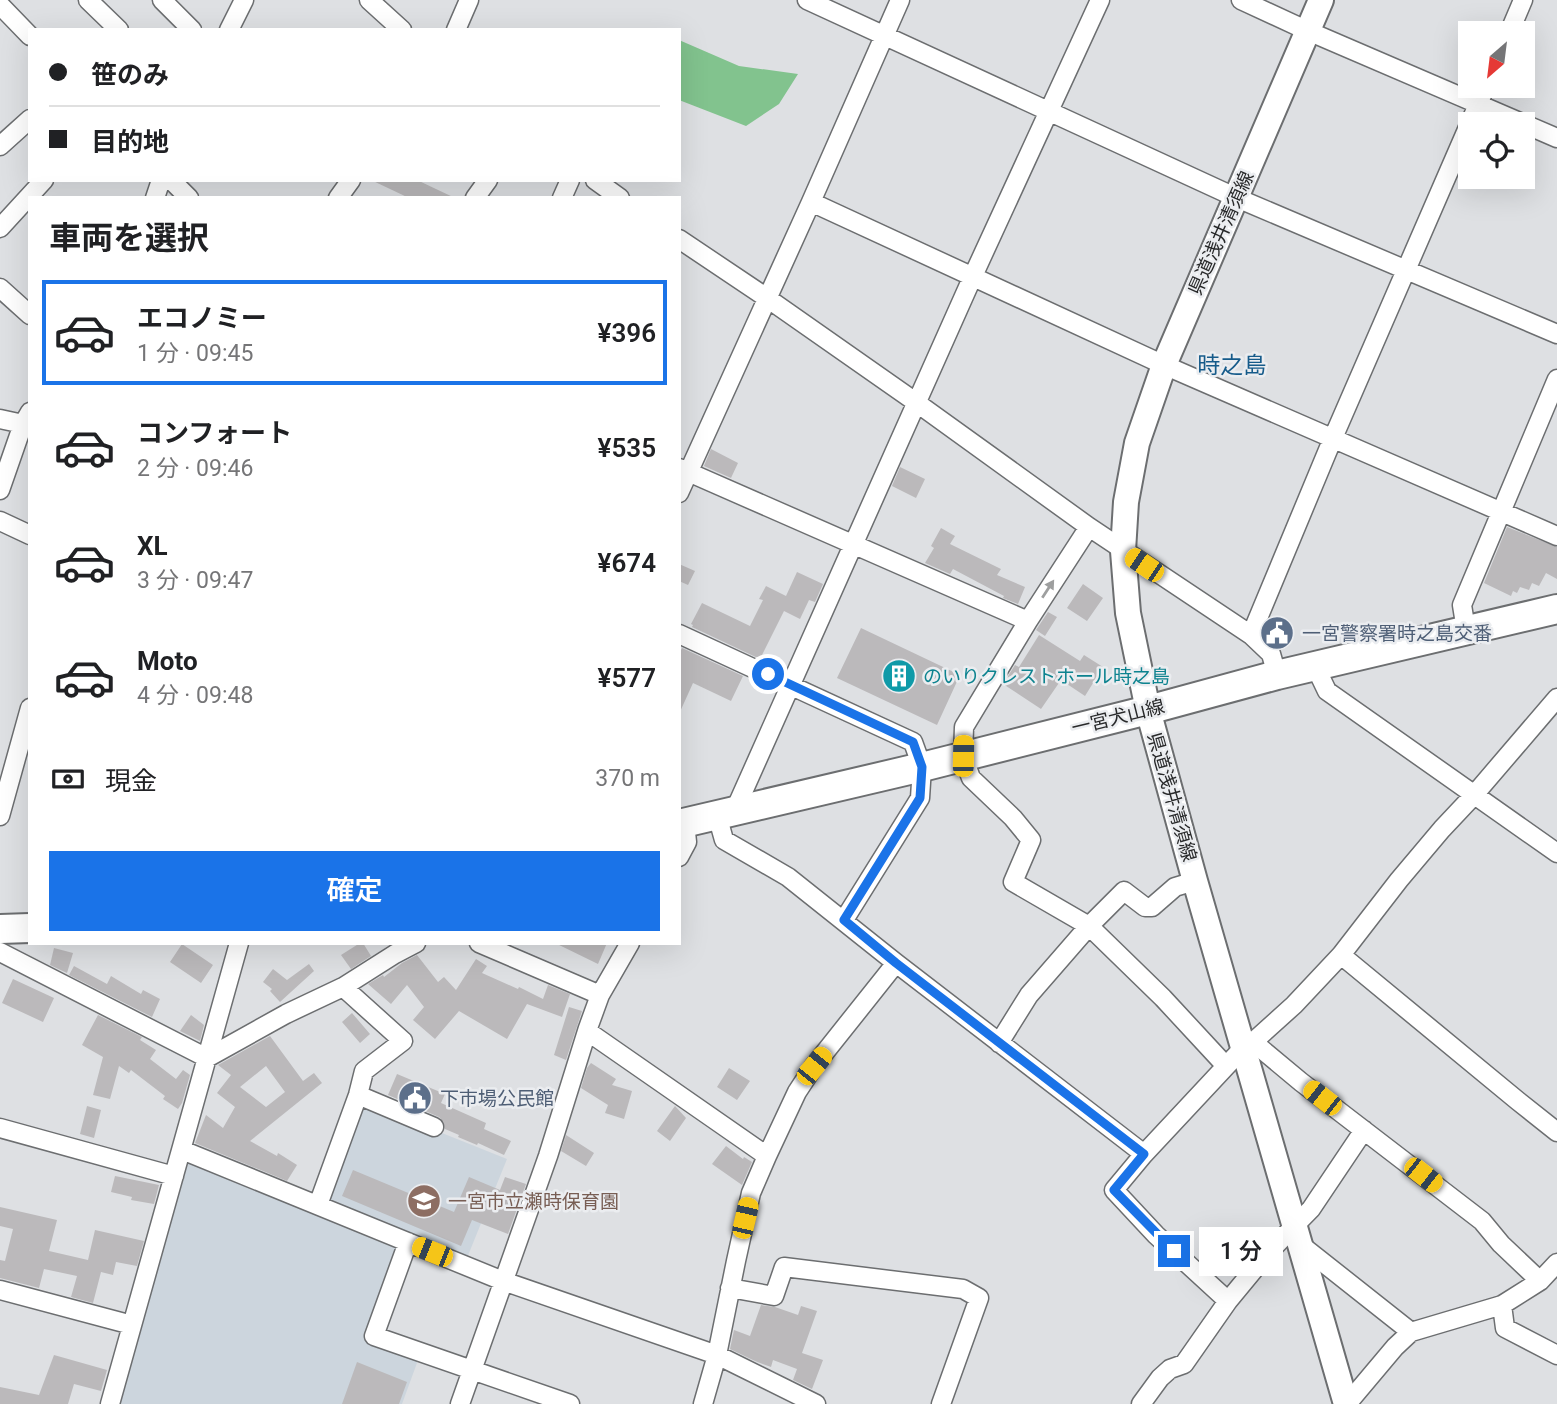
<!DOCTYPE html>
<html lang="ja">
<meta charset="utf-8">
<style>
:root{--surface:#fff;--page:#f2f2f2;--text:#202124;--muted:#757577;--line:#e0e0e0;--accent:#1a73e8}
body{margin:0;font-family:Roboto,"Noto Sans JP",sans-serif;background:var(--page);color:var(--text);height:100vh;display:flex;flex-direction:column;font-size:26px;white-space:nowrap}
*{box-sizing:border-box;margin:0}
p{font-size:23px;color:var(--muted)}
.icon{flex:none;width:38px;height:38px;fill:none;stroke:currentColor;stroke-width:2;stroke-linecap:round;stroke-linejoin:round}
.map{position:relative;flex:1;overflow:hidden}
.side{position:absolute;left:28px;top:196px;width:653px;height:749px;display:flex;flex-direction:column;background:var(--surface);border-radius:0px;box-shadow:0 7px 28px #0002}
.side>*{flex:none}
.top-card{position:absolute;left:28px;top:28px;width:653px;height:154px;border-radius:0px;box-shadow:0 7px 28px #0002;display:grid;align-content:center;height:154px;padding:0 21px;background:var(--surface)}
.needle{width:46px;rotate:208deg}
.buttons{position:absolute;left:1458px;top:21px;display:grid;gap:14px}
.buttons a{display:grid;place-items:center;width:77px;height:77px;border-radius:0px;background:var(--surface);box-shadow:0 7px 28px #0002;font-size:35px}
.end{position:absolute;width:32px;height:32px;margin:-16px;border:9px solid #1a73e8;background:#fff;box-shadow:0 0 0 4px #fff}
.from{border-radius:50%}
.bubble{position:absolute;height:49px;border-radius:0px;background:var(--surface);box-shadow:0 7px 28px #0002;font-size:23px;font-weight:600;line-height:49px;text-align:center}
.car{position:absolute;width:21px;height:42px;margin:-21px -10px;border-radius:9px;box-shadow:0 0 5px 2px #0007;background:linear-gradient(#f5c518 24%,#345 0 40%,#f5c518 0 76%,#345 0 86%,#f5c518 0)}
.top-card b{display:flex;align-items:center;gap:24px;height:66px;font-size:26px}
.top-card b+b{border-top:2px solid var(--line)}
.top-card i{width:18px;height:18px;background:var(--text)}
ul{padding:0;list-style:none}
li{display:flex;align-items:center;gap:21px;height:105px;margin:0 14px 10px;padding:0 7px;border:4px solid transparent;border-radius:0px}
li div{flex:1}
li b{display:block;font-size:26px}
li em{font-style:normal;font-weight:600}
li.on{border-color:var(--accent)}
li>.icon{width:63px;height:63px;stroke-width:1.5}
h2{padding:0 21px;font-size:32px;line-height:84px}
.pay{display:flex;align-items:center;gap:18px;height:77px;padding:0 21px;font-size:26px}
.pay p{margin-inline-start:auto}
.cta{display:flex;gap:14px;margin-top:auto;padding:14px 21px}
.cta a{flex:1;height:80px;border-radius:0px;background:var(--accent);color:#fff;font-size:28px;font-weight:600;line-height:80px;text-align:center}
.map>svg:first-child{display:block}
</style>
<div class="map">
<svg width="1557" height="1404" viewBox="0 0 1557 1404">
<rect width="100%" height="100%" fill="#dee0e3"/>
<path fill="#ccd5dd" d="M367,1103L507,1159L467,1258L328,1203L358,1105Z
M194,1161L408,1242L374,1336L421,1352L402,1404H116L186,1164Z"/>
<path fill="#82c38e" d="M679,40L739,66L798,74L779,104L746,126L679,100Z"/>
<path fill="#bbb9bb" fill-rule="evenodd" d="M371,180H417L455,198H409Z
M711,449L738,463L731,478L704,466Z
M900,467L925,479L916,498L892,486Z
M1507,527L1557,547V579L1546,573L1539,586L1532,583L1529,590L1520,587L1517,593L1513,591L1511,596L1484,583Z
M941,528L955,536L950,544L1001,569L997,575L1025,587L1018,604L1003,598L1004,596L953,569L950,574L925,563L934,548L931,546Z
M679,564L695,571L688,585L679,581Z
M797,572L823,584L815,602L809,600L800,619L784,611L760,659L692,627L693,625L691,624L702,603L750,626L763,600L759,599L766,586L786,596Z
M1083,584L1103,598L1087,621L1067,608Z
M1048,612L1057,617L1045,636L1036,630Z
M861,628L960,675L937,725L837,678Z
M1039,635L1080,661L1084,655L1103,667L1085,696L1061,680L1041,709L1003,684L1015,665L1019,667Z
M682,648L743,676L731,701L693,683L679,714V654Z
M360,943H363L371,956L351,969L341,955Z
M555,943H607L598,964Z
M182,944L213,965L201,983L170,962Z
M54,948L73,953L67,973L50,965Z
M417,955L438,982L444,977L456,990L476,959L487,966L482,973L518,989L519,987L543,999L548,985L570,994L562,1017L527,1004L507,1039L459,1011L435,1039L413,1020L424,1007L407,985L391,1004L368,984L383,975L384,977L402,963Z
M309,964L314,971L280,1002L270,991L272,989L263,982L273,969L287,980Z
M74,966L107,984L111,976L141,994L143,990L160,999L152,1017L69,975Z
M13,979L54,998L43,1022L2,1003Z
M569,1007L582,1011L566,1060L554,1055Z
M352,1013L370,1034L360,1043L342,1022Z
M98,1015L142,1037L140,1040L156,1050L150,1059L176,1079L183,1070L190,1075L182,1103L178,1109L163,1099L165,1096L131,1070L129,1073L119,1066L110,1099L93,1095L103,1057L82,1045Z
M191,1015L204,1025L200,1041L180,1031Z
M270,1036L303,1081L314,1073L322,1083L250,1141L277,1156L278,1153L297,1165L287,1181L195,1143L206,1115L223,1128L235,1107L217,1093L231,1075L218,1065ZM266,1066L285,1092L266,1107L240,1087Z
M591,1063L616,1079L612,1085L632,1091L624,1119L605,1113L608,1105L581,1088L587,1068Z
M729,1068L750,1081L737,1100L717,1087Z
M397,1074L445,1094L441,1103L486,1123L484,1129L511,1141L504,1155L478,1143L477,1145L458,1137L459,1135L445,1129L443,1121L439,1117L388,1095Z
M87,1106L101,1110L94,1138L80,1134Z
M675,1106L686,1118L670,1141L657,1131Z
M566,1135L594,1153L586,1166L561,1151Z
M726,1146L743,1159L744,1157L752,1162L742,1185L712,1164Z
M353,1170L454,1212L469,1177L500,1190L505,1177L526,1184L508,1234L472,1220L461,1246L342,1196Z
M115,1176L159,1185L154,1204L131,1200L132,1197L111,1192Z
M0,1207L57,1220L49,1251L88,1260L95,1230L144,1241L137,1266L116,1262L113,1275L101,1272L93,1303L71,1297L77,1276L44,1269L39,1288L0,1278V1260L5,1261L13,1229L0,1226Z
M761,1305L775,1307L798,1315L801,1306L817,1311L802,1353L823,1360L812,1389L793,1380L797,1369L773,1360L771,1367L755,1361L730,1349L734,1330L750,1336Z
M54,1355L107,1370L101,1391L74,1384L68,1404H0V1387L39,1395Z
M357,1362L407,1382L399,1404H342Z"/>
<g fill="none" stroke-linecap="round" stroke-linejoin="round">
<g stroke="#6c6e70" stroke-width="21">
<path id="minor" d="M88,0L119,30
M162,0L192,30
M369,0L402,30
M807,0L1237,198L1557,334
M1241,0L1308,31L1557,138
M0,5L30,36
M229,30L244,0
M456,30L469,0
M1509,33L1523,0
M0,146L30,119
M171,180L189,198
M595,180L620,198
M155,198L161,180
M338,198L351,180
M475,198L488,180
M562,198L570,180
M811,202L1164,365L1557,536
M0,228L44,180
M679,239L767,298L917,403L1089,527L1251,635L1271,654L1277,675
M0,288L30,315
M0,419L23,424
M679,468L1028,621
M0,490L23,424L30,412
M679,493L811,202L900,0
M0,521L30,535
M1089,527L1028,621L964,727L963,756L971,778L1013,818L1031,840L1013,882L1089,926L1163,998L1226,1066
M1466,630L1462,605L1557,379
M679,634L913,742L922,767L920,798L844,920
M1251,635L1333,438L1486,86
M1315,666L1327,691L1557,853
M734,812L973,276L1100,0
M717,815L724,840L788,877L896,963L1144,1154
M0,816L30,708
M679,857L687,842L685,823
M479,943L600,995
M0,952L207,1058L286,1014L343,987L395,954L416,943
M1341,955L1518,1101L1557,1132
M587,1031L767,1156
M1253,1042L1294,1005L1341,955L1399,880L1442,829L1474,795L1557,698
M999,1043L1029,995L1089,926L1124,891L1145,907H1152L1175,887L1195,881
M358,1095L434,1127
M0,1128L174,1176
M182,1150L503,1281L717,1355L816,1404
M318,1205L358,1095L364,1071L403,1041L343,987
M408,1242L374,1336L570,1404
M1301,1245L1411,1332
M730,1288L774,1296L784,1267L963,1289L979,1298L941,1404
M0,1290L132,1325
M1228,1301L1156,1235L1114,1190L1144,1154L1244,1047L1253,1042L1301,1082L1482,1221L1501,1244L1540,1281
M1502,1305L1505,1328L1557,1355
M110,1404L239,943
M460,1404L548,1156L588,1028L600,995L630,943
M703,1404L717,1355L736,1261L751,1193L767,1156L797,1092L814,1066L896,963
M1141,1404L1160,1378L1170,1369L1184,1364L1228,1301L1266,1255L1311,1209L1364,1130
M1347,1404L1395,1347L1411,1332L1502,1305L1540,1281L1557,1263"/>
</g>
<g stroke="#6c6e70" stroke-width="28">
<path id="secondary" d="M1321,0L1164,365L1137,443L1126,502L1123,551L1128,613L1148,710L1195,881L1346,1404"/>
</g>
<g stroke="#6c6e70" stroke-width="32">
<path id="primary" d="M679,824L922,767L1148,710L1277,675L1557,609
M0,929L30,928"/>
</g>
<use href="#minor" stroke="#fff" stroke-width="18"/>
<use href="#secondary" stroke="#fff" stroke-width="24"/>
<use href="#primary" stroke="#fff" stroke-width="28"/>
</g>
<defs><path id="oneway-solid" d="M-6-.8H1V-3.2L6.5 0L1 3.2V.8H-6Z" transform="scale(1.75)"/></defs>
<use fill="#9e9f9f" href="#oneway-solid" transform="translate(1048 589) rotate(-57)"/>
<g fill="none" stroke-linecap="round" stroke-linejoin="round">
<path stroke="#1a73e8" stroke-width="9" d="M768,674L913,742L922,767L920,798L844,920L896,963L1144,1154L1114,1190L1174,1251"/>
</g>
<defs>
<g id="civic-disc" transform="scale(1.75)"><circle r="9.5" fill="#5c6f8a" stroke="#ebedf0"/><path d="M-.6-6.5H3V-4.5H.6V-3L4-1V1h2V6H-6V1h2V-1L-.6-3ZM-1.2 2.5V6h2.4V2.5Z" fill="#fff"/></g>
<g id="building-disc" transform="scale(1.75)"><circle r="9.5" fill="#0f9aa8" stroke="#ebedf0"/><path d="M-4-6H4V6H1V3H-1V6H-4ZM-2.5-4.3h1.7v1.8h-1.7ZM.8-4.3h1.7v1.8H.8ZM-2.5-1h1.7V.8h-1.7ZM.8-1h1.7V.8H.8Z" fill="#fff"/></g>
<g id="school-disc" transform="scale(1.75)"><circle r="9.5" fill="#8d6e63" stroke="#ebedf0"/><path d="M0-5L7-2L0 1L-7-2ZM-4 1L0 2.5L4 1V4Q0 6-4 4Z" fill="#fff"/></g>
</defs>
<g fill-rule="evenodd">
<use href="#civic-disc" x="1277" y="633"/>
<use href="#building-disc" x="899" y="676"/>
<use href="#civic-disc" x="415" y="1098"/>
<use href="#school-disc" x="424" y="1201"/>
</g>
<g text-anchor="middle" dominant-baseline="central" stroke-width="5" stroke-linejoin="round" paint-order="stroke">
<g font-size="19" fill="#28292a" stroke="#ebedf0">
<text transform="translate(1221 233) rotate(-66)">県道浅井清須線</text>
<text transform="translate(1118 717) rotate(-14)">一宮犬山線</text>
<text transform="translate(1172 797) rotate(74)">県道浅井清須線</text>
</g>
<g font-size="19" fill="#4e5e75" stroke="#ebedf0" text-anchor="start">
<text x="1302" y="633">一宮警察署時之島交番</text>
<text x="440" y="1098">下市場公民館</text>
</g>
<g font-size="19" fill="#0d838f" stroke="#ebedf0" text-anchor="start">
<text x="923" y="676">のいりクレストホール時之島</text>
</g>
<g font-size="19" fill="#785e54" stroke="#ebedf0" text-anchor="start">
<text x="448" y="1201">一宮市立瀬時保育園</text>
</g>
<g font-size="23" fill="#165b8a" stroke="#ebedf0">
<text x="1232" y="365">時之島</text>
</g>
</g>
</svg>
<div class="buttons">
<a><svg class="needle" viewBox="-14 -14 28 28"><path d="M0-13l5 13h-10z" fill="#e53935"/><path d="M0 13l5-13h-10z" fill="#757577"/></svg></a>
<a><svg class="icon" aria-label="locate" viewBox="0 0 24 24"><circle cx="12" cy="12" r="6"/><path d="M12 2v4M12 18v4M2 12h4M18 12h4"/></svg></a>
</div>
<i class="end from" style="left:768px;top:674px"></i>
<i class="end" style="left:1174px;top:1251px"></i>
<div class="bubble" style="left:1199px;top:1227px;width:84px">1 分</div>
<i class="car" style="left:1144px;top:565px;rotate:304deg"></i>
<i class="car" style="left:963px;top:756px;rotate:1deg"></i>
<i class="car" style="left:814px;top:1066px;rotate:39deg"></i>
<i class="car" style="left:1322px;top:1098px;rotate:308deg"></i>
<i class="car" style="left:1423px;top:1175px;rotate:128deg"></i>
<i class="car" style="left:745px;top:1218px;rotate:13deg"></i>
<i class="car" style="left:432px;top:1252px;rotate:292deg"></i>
<div class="top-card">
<b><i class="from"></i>笹のみ</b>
<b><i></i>目的地</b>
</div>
<section class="side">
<h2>車両を選択</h2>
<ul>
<li class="on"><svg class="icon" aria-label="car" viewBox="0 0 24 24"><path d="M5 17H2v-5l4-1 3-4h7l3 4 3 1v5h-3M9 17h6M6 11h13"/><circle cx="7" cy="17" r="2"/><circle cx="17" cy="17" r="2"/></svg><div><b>エコノミー</b><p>1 分 · 09:45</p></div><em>¥396</em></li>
<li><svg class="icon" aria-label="car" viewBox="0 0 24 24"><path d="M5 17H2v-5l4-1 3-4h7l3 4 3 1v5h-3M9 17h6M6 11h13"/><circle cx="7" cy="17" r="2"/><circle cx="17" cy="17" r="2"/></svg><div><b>コンフォート</b><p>2 分 · 09:46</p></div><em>¥535</em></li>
<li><svg class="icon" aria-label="car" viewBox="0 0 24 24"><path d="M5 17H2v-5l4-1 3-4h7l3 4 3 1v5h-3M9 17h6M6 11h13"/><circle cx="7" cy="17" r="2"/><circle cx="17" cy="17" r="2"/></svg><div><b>XL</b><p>3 分 · 09:47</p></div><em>¥674</em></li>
<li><svg class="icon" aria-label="car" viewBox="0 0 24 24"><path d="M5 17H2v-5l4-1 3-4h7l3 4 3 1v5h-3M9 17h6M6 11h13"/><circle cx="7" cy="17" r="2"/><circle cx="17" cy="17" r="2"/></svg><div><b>Moto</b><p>4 分 · 09:48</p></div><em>¥577</em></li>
</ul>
<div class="pay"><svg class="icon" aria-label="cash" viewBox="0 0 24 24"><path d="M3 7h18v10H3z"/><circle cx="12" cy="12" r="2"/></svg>現金<p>370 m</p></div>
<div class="cta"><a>確定</a></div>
</section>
</div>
